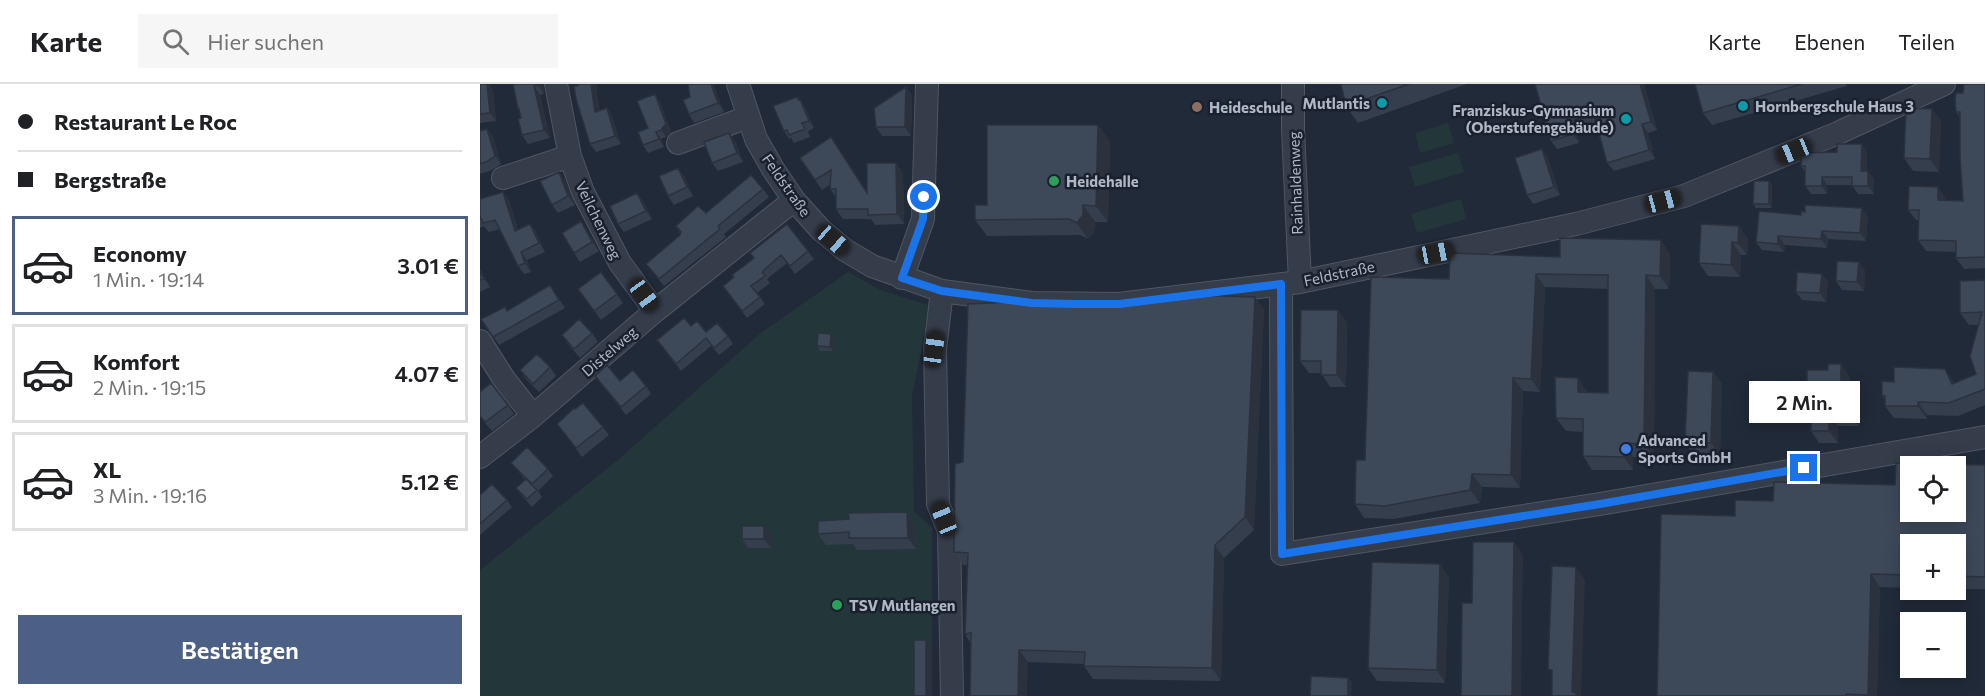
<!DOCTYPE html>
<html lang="de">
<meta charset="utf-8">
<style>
:root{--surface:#fff;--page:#f6f6f6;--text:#202124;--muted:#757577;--line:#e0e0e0;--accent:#4c5f84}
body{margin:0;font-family:Commissioner,sans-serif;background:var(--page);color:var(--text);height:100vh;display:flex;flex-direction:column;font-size:22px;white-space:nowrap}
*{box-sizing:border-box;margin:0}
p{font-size:20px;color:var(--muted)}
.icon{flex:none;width:33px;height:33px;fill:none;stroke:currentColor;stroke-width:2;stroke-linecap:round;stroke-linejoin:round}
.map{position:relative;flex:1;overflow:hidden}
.panel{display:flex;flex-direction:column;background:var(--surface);width:480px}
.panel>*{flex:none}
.guide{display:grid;align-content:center;height:132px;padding:0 18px;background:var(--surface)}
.controls{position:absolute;left:1420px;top:372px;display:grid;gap:12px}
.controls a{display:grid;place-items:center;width:66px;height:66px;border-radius:0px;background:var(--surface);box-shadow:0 3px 15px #0003;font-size:30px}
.end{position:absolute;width:27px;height:27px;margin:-14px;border:8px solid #1a73e8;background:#fff;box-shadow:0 0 0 3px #fff}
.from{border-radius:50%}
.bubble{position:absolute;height:42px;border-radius:0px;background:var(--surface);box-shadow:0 3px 15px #0003;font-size:20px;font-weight:600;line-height:42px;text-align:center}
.car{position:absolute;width:18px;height:36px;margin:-18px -9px;border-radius:8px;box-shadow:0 0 4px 2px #0007;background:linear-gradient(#222 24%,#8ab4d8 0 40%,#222 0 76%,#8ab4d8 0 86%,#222 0)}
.guide b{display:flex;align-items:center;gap:21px;height:57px;font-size:22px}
.guide b+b{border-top:2px solid var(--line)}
.guide i{width:15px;height:15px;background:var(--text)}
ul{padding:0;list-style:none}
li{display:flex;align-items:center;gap:18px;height:99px;margin:0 12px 9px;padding:0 6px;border:3px solid var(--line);border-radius:0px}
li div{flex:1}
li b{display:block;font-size:22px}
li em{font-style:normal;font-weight:600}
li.on{border-color:var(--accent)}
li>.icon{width:54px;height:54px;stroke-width:1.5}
.cta{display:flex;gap:12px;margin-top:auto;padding:12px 18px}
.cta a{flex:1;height:69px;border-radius:0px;background:var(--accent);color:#fff;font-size:24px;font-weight:600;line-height:69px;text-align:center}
header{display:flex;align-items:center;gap:36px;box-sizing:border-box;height:84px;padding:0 30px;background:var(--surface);border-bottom:2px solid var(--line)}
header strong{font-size:28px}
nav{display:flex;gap:33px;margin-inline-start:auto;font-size:21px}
.search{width:420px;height:54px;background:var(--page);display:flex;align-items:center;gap:15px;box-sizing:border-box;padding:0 21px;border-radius:0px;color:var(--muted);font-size:22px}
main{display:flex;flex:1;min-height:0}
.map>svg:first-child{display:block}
</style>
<header>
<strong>Karte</strong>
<div class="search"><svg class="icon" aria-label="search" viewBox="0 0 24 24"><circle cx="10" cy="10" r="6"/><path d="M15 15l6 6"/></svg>Hier suchen</div>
<nav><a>Karte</a><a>Ebenen</a><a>Teilen</a></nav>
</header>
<main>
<section class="panel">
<div class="guide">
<b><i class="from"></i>Restaurant Le Roc</b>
<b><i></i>Bergstraße</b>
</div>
<ul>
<li class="on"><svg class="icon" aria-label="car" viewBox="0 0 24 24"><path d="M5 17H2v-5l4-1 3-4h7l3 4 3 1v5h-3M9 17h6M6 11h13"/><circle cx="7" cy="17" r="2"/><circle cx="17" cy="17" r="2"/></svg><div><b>Economy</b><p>1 Min. · 19:14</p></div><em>3.01 €</em></li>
<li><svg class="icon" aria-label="car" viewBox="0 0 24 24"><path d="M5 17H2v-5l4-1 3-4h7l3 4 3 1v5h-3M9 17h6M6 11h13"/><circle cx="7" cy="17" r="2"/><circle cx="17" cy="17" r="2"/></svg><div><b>Komfort</b><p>2 Min. · 19:15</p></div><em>4.07 €</em></li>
<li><svg class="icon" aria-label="car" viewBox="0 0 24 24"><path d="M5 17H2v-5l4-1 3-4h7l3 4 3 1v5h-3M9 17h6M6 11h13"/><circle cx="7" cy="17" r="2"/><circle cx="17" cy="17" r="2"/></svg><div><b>XL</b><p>3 Min. · 19:16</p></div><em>5.12 €</em></li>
</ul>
<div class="cta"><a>Bestätigen</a></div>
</section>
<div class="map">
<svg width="1505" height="612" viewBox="0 0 1505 612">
<rect width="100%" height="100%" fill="#212a39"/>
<path fill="#23373b" d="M968,39L974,59L940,69L935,49Z
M978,69L984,88L935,103L929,83Z
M981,115L986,135L937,149L931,130Z
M368,188L400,206L448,221L442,264L432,311L434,427L452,444V612H0V486L139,375L281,249Z"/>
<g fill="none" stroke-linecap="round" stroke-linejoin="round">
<g stroke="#4f5764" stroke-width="24">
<path id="minor" d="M76,0L90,72L103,108L140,179L175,227
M258,0L276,55L293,85L314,116L341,146L365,166L392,182L462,207L552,219L639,220L820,198L1096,140L1204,112L1358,49L1464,0
M813,0V45L820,198
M198,59L268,33
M23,94L90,72
M422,194L443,135L447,0
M801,200L802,470L1120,420L1505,353
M462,207L455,265L458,420L469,447L472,612
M0,257L24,295L53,332
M0,373L53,332L175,227L314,116"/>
</g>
<use href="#minor" stroke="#353c4a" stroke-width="22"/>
</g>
<path fill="#343e4d" d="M0,0H9L13,6L16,37L0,39Z
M33,0H63L64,10L60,11L70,54L48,60L42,51L41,34L40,29L38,25Z
M98,0H116L119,26L127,24L132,32L141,60L116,68L110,60Z
M233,0L244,28L214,39L209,30L210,13Z
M861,0H987L878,39L866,22Z
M1055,0H1164L1177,46L1168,49L1175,75L1134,87L1127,79L1116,41L1096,46L1099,59L1077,65L1071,57Z
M1215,0H1366L1367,2L1232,41L1223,29Z
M1505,0V184L1484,185L1476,174V168L1446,167L1438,156L1439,136H1436L1428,126L1465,113V116L1483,117L1480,33L1476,28Z
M426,3L432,12L431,52H402L396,43Z
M317,13L319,15H320L325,23L334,44L328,47L330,53L314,59L311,54L309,55L304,47Z
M180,18L191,48L186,53L181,55L184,63L168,69L163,61L168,44Z
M1452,25L1461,37L1459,88L1433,87L1424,74Z
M618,41L630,58L628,138H615L614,148L608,155L600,151L507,152L495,136L507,121Z
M7,45L13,53L21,80L12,86L0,90V47Z
M351,53L387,108L416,79L423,89L424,140L395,141L391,135H363L356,125V113L350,105L351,100L342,106L320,74Z
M255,57L263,78L238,87L232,79Z
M1062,65L1068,74L1080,111L1053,120L1047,111Z
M1387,68V87L1394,95V110H1378L1372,101H1347V110H1331L1325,102V88L1321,82Z
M204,92L213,112L194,121L188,112Z
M85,97L95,121L78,129L72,121Z
M1289,97L1292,101V124H1276L1273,120Z
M283,105L289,113L244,150L246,153L184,202L166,180L200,151V149L196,142Z
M23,108L29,116L38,146L50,140L56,148L65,168L47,176L51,188L44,190L38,182L20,145L9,148L4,142L0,144V115Z
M157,109L163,117L172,135L144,148L138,140Z
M1321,131L1388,133L1386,157L1348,155L1347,164L1305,161L1304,168L1282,166L1276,158Z
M101,137L107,146L119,167L100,178L94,169Z
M1259,142L1268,155L1267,171H1261L1260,193L1228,192L1219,179Z
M328,167L334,175L315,190L307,179L287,195L290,199L277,209L285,220L267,234L243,202L254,193L273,174Z
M1190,170L1189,205H1175L1174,373H1153V386H1112L1103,372V348L1086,347L1076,334L1098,294L1107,308L1128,309V205L1065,203L1060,308L1043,307L1040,404L1002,403L1000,419L914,435L884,434L875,420L885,376L969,195L1080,173Z
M1379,178L1385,187L1384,207L1362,206L1356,197Z
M0,185L10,203L0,208Z
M121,188L143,219L121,236L98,205Z
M1342,190L1348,198L1346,218L1322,216L1316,208Z
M1505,196V321L1478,332L1447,331V335L1414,334L1405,322V316L1402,312L1474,299L1496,290L1499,241H1489L1480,229Z
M76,210L85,224L19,261L1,235L25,223L27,226Z
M784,225L774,446L744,474L741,597L613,595L604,582V580L548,578L491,560L485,550L488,481H483L474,468L483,378Z
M858,226L867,239L866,303H850L841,289H829L820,277Z
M211,242L226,248L248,252L253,260L239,271L231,262L201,287L177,256Z
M112,249L118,258L100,274L88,260L82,251Z
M351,250L354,254L353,267H340L337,262Z
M70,283L76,292L59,308L46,295L40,286Z
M1233,288L1242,300L1240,372L1214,371L1205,358Z
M115,292L166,302L171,310L146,331Z
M1370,293V307L1379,320V342H1358V359H1339L1331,347L1334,331L1335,315L1327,304Z
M0,308L28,321L34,330L12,347L0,333Z
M77,340L123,343L129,351L102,373Z
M31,379L68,385L73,392L58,407L62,413L52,423L42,412L36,404L45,396L37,386Z
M1505,381V505H1476V460H1431V504L1400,503L1397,612H1177L1255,432L1293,417L1415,401Z
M0,411L27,416L32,423L0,451Z
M427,428L435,440L436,465L377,466L373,460L346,461L338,450L369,435Z
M284,442L291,450V464H268L262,455Z
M969,493L965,599L897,597L888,584Z"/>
<path fill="#2b323e" d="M7,0H9L13,6L16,37L10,29Z
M58,0H63L64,10L58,1Z
M111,0H116L121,35L115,28Z
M231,0H233L244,28L238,19Z
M1160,0H1164L1177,46L1171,38Z
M54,2L60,11L70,54L64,46Z
M426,3L432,12L431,52L425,43Z
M175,10L180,18L191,48L186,53L181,46Z
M317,13L322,20L320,15L325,23L334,44L329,37Z
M127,24L132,32L141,60L135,52Z
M1452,25L1461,37L1459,88L1450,75Z
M1090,37L1096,46L1099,59L1093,50Z
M1162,40L1168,49L1175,75L1169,66Z
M618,41L630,58L628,138L616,122Z
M7,45L13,53L21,80L15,72Z
M176,48L181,55L184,63L179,55Z
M249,49L255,57L263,78L257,69Z
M1382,60L1387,68V95L1381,87Z
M1062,65L1068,74L1080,111L1074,103Z
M416,79L423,89L424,140L417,130Z
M198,84L204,92L213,112L207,103Z
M1388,87L1394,95V110L1388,102Z
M79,88L85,97L95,121L88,112Z
M1342,93L1347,101V110L1342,102Z
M1289,97L1292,101V124L1289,120Z
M1458,103L1465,113V127L1458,116Z
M23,108L29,116L41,156L35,147Z
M157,109L163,117L172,135L166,127Z
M603,121L615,138L614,148L608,155L597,139Z
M1382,124L1388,133L1386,157L1380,149Z
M101,137L107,146L119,167L112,158Z
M50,140L56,148L65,168L59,159Z
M1259,142L1268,155L1267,171L1258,159Z
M1342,147L1348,155L1347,164L1341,155Z
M1298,152L1305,161L1304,168L1298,160Z
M1181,156L1190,170L1189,205L1180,192Z
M1252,158L1261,171L1260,193L1251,181Z
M41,168L47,176L51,188L45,179Z
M1379,178L1385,187L1384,207L1377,198Z
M0,185L10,203L4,195L0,188Z
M1056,190L1065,203L1060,308L1051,295Z
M1342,190L1348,198L1346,218L1340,209Z
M1166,191L1175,205L1174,373L1164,360Z
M775,213L784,225L774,446L765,433Z
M858,226L867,239L866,303L857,291Z
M351,250L354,254L353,267L350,263Z
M1361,280L1370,293V320L1361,307Z
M1465,285L1474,298L1481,313L1472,300Z
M1233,288L1242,300L1240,372L1231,359Z
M1033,294L1043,307L1040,404L1031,391Z
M1098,294L1107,307V321L1098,308Z
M1370,307L1379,320V342L1370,330Z
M1438,318L1447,331V335L1438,322Z
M1349,329L1358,342V359L1349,347Z
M1144,359L1153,373V386L1144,373Z
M992,390L1002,403L1000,419L990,406Z
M427,428L435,440L436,465L428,454Z
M284,442L291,450V464L284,455Z
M1034,458L1043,471L1041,612H1032Z
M735,461L744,474L741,597L732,584Z
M960,480L969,493L965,599L957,586Z
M1096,483L1105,496L1101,612H1094L1092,608Z
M1391,490L1400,503L1397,612H1389L1388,611Z
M446,556L452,565V612H446Z
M539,566L548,578L547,612H538Z
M868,594L872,598L871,612H868Z"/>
<path fill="#3d4859" stroke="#2b323e" stroke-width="1.5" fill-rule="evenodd" d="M0,0H7L10,29L0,30Z
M33,0H58V1L54,2L64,46L42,51L38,35L41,34L39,25H38Z
M98,0H111L115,28L127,24L135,52L110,60L96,15L94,2H98Z
M208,0H231L238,19L209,30L203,16L210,13Z
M861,0H929L866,22Z
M1055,0H1160L1171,38L1162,40L1169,66L1127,79L1114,31L1090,37L1093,50L1071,57Z
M1215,0H1322L1223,29Z
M1484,0H1505V173L1476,174V157L1438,156L1439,126H1428L1429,102L1458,103V116L1483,117L1480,73V28H1476L1475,16L1476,9H1483Z
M426,3L425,43H396L394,24Z
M175,10L186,40L181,46L176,48L179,55L163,61L158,48L168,44L157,17Z
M317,13L318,16L320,15L329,37L322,39L325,45L309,51L307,46L304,47L293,22Z
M1426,24L1452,25L1450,75L1424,74Z
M507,41H618L616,122L603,121V131L597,139L589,135L495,136V121H507Z
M7,45L15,72L6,78L0,80V47Z
M249,49L257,69L232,79L224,58Z
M351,53L387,109V79H416L417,130L388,131V125H356V105H350L351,86L335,96L320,74Z
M1357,60H1382L1381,87H1388V102H1372V93H1342V102H1325V82H1321V69L1357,68Z
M1062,65L1074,103L1047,111L1035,74Z
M198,84L207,103L188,112L179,92Z
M79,88L88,112L72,121L60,97Z
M271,91L283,105L238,142L240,145L179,195L166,180L200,151L201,148L196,142L218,122L226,129Z
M1274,97H1289V120H1273Z
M23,108L35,147L50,140L59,159L41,168L45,179L38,182L15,136L3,139L0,132V115Z
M157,109L166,127L138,140L130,122Z
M1325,121L1382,124L1380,149L1342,147L1341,155L1298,152V160L1276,158L1279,127L1321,131V127L1325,128Z
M101,137L112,158L94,169L82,149Z
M307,140L328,167L310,182L301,171L282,188L285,192L271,202L280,213L262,227L243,202L254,193L252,191L274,174L270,169Z
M1221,140L1259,142L1258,159L1252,158L1251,181L1219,179Z
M1080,154L1181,156L1180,192L1166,191L1164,360L1144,359V373L1103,372V335L1076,334L1075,293L1098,294V308L1128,309V191L1056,190L1051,295L1033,294L1031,391L992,390L990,406L905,422L875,420L876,376H885L891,193L969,195L970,169L1080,173Z
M1357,177L1379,178L1377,198L1356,197Z
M0,188L4,195L0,196Z
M121,188L137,210L114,227L98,205Z
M1317,188L1342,190L1340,209L1316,208Z
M1505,196V305L1469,319L1438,318V322H1405V312H1402V297L1414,298V283L1465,285L1472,300L1496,290L1490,272L1502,228L1480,229V197Z
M70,201L79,216L13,253L1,235L25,223L27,227Z
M712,211L775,213L765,433L735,461L732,584L604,582L605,568L539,566L538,612H490L491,549L485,550L488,469L474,468V459L475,380L483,378L488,220L531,218L630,221Z
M821,226H858L857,291H841V277H820Z
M204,234L211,242L217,237L226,248L237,239L248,252L234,264L226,254L196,280L177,256Z
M99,235L112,249L94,265L82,251Z
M338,249L351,250L350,263L337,262Z
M57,270L70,283L53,300L40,286Z
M1348,280H1361V307H1370V330L1349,329V347H1331V331H1334L1335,304H1327V286H1348Z
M127,281L140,297L153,286L166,302L141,323L115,292Z
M1208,287L1233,288L1231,359L1205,358Z
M11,299L28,321L5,338L0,332V308Z
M103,319L123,343L96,364L77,340L94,324L95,325Z
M47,363L68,385L52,400L31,379Z
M1416,379L1505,381V493L1476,492V460H1431V491L1391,490L1388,611L1366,610V612H1177L1181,430L1255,432V416L1293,417L1294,398L1415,401ZM1431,382H1476V428H1431Z
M46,395L57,406L47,415L36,404Z
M12,400L27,416L0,440V411Z
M427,428L428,454H369V448L338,450V437L369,435L368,429Z
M262,442H284V455H262Z
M993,458H1034L1032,612H981L982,519H992Z
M892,478L960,480L957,586L888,584Z
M1072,482L1096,483L1092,608L1096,609V612H1072V586L1068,585Z
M434,556H446V612H434Z
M831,592L868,594V612H830Z"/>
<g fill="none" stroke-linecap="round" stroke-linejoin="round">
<path stroke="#1a73e8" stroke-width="8" d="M444,113L443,135L422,194L462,207L552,219L596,220H639L801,200L802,470L1120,420L1324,384"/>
</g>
<g fill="#0f9aa8" stroke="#1a212e" stroke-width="2">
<circle cx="902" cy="19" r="6"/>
<circle cx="1263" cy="22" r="6"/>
<circle cx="1146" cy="35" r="6"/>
</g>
<circle fill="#8d6e63" stroke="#1a212e" stroke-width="2" cx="717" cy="23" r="6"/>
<g fill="#2e9e5b" stroke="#1a212e" stroke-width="2">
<circle cx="574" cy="97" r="6"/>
<circle cx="357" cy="521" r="6"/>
</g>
<circle fill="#3f7fe0" stroke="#1a212e" stroke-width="2" cx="1146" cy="365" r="6"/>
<g text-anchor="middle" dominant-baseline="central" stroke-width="5" stroke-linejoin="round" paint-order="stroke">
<g font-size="15" font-weight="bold" fill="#afb7c6" stroke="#1a212e" text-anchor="start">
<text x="890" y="19" text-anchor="end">Mutlantis</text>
<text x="1275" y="22">Hornbergschule Haus 3</text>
<text x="729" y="23">Heideschule</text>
<text x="1134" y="26" text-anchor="end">Franziskus-Gymnasium<tspan x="1134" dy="17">(Oberstufengebäude)</tspan></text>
<text x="586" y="97">Heidehalle</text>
<text x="1158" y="356">Advanced<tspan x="1158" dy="17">Sports GmbH</tspan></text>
<text x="369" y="521">TSV Mutlangen</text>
</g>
<g font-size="15" fill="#afb7c6" stroke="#1a212e">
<text transform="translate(815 99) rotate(-92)">Rainhaldenweg</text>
<text transform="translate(307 101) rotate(55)">Feldstraße</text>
<text transform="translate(119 136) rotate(64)">Veilchenweg</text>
<text transform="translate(859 189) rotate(-12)">Feldstraße</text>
<text transform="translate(129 267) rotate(-41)">Distelweg</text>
</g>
</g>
</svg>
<div class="controls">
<a><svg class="icon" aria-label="locate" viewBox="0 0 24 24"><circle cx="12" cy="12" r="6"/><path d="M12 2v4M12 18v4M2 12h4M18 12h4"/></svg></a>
<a>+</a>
<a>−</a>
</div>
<i class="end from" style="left:444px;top:113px"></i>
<i class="end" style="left:1324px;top:384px"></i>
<div class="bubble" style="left:1269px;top:297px;width:111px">2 Min.</div>
<i class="car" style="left:1314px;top:67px;rotate:248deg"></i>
<i class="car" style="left:1183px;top:117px;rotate:75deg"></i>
<i class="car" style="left:353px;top:156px;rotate:131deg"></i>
<i class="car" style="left:956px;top:169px;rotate:79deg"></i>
<i class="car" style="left:164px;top:211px;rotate:144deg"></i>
<i class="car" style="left:454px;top:265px;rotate:8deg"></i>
<i class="car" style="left:464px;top:435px;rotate:338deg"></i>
</div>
</main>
